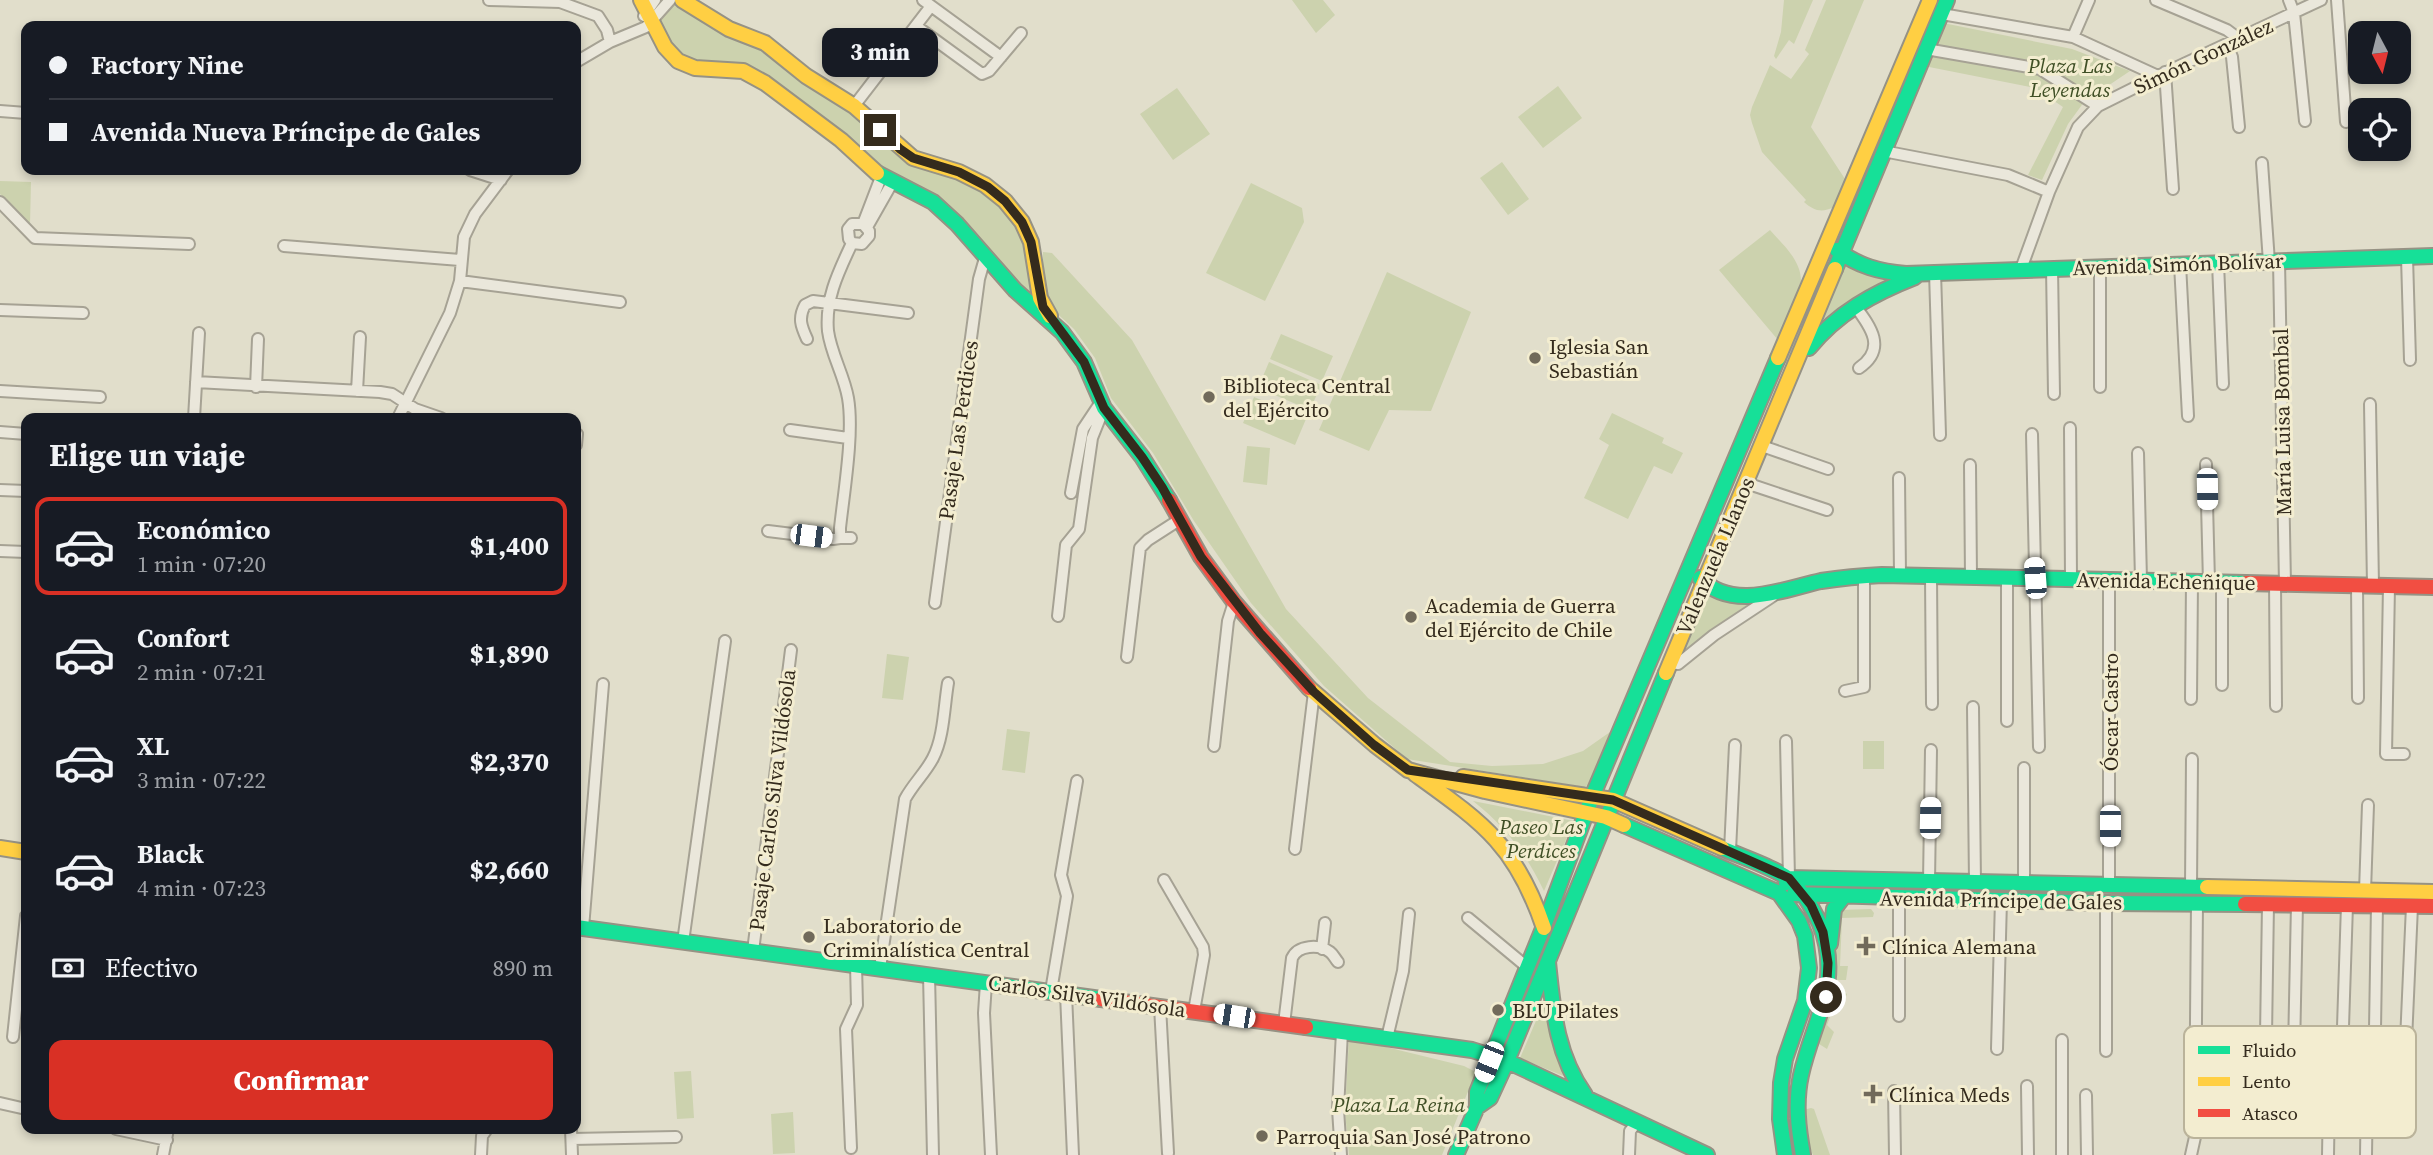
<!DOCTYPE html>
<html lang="es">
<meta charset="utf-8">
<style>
:root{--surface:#171b24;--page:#242831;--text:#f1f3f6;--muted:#9ea1a6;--line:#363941;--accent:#d93025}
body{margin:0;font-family:"Source Serif 4",serif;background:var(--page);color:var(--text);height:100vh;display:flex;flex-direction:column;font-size:26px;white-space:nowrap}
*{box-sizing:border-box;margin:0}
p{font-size:23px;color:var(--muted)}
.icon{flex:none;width:38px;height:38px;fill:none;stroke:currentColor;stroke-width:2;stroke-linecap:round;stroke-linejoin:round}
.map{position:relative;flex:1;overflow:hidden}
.drawer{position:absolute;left:21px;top:413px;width:560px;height:721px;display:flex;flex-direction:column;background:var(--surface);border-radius:14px;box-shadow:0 4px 10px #0003}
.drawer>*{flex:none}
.hud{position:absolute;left:21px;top:21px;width:560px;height:154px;border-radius:14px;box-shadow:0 4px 10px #0003;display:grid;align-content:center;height:154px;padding:0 28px;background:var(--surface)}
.needle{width:46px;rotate:173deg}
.fabs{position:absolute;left:2348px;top:21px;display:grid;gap:14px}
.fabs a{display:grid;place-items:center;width:63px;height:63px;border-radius:14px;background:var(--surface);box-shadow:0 4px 10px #0003;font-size:35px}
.end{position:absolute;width:32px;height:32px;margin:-16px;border:9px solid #342b1d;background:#fff;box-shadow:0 0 0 4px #fff}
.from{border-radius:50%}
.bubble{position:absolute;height:49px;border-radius:14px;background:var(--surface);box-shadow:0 4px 10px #0003;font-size:23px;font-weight:800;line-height:49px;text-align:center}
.car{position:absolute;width:21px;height:42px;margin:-21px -10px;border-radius:9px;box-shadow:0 0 5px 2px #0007;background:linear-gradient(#fff 24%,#345 0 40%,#fff 0 76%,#345 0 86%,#fff 0)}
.hud b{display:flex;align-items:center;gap:24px;height:66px;font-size:26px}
.hud b+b{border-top:2px solid var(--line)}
.hud i{width:18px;height:18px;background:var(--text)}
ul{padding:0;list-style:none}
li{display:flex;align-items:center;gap:21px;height:98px;margin:0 14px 10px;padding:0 14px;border:4px solid transparent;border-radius:14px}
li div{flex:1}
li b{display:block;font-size:26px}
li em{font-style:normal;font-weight:800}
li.active{border-color:var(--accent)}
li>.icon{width:63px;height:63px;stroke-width:1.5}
h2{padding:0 28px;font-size:32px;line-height:84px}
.pay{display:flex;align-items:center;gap:18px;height:77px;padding:0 28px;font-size:26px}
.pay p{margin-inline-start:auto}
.primary-button{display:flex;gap:14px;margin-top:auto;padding:14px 28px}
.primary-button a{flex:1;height:80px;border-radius:14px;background:var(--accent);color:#fff;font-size:28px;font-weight:800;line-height:80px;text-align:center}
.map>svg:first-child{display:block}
</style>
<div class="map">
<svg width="2433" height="1155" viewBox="0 0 2433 1155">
<rect width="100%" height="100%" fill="#e1decb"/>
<path fill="#ccd2ae" d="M647,0H679L768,47L898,150L982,184L1021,227L1044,310L956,212L920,191L895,180L765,77L680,58Z
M1292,0H1323L1335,15L1316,33Z
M1784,0H1813L1794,44L1789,40L1776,59L1774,56L1781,32Z
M1826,0H1864L1811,127L1845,179L1834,207C1822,213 1814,211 1804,202L1806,200L1762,152L1752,123L1750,115L1752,107L1770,65L1791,79L1809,54L1805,50Z
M1938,22L2072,49L2130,71L2084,102L2068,124L2042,180L2028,175L2063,107L2035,88L1919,65Z
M1558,86L1582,118L1543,148L1518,117Z
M1177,88L1210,134L1173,160L1140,114Z
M1502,162L1529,199L1508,215L1480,178Z
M0,181L31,182L30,225L0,194Z
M1251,183L1302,208L1304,222L1265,301L1206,273Z
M1770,230C1783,245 1801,260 1801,281L1778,340L1719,270Z
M1043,252L1052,253L1132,340L1286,609L1368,698L1450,762L1492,766L1543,764L1583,751L1610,732L1590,784L1584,787L1407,759L1324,686L1251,603L1194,521L1153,453L1111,398L1095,358L1074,329L1051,308L1043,279Z
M1844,266L1894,282L1842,308L1818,323Z
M1387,272L1471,312L1431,411L1389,410L1369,451L1319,430Z
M1281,334L1333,356L1322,381L1270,359Z
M1269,362L1321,385L1310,410L1258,388Z
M1254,397L1306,419L1295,445L1243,423Z
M1612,413L1664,438L1662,443L1683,453L1672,474L1654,466L1628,519L1584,498L1609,445L1599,439Z
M1247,446L1270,448L1267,485L1243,482Z
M1700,593L1747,605L1675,657Z
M887,654L909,657L903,700L882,698Z
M1007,729L1030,732L1025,773L1002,770Z
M1863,741H1884V769H1863Z
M1473,801L1574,821L1544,891C1527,855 1505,826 1473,801Z
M1871,909L1874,913L1873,917L1842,918L1840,966H1848L1846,980H1834L1838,910Z
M1832,992H1844L1847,994L1844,1002H1836L1827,1025L1834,1032L1827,1049L1816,1042Z
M1547,995L1566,1077L1520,1058Z
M1349,1038L1464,1066L1476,1072L1442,1155H1349L1345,1111Z
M691,1071L694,1118L677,1119L674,1072Z
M1811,1108L1814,1109L1830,1155H1813L1807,1140L1803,1110Z
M793,1112L795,1153L773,1154L771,1114Z"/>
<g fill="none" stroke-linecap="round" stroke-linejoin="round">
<g stroke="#a6a294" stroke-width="14">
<path id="street" d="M489,0L560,2L598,16L607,30L610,42
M923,0L1001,57
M2156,0L2227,30L2239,39
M2289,0L2294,13L2305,121
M2337,0L2346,122
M1942,14L2073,37L2158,76
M644,16L655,0
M916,26L982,74L989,71L1021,33
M2073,37L2089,0
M2227,45L2232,57L2239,127
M1926,49L2040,69L2098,106
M576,62L610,42L646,27L670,0
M2165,72L2173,189
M854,106L931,6
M0,111L26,113
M1883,151L2008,175L2049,192
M2262,163L2269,262
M470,170L501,180
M0,202L35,238L189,244
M863,224L881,177
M867,227L892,183
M852,243L862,244L869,236V231L863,224
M852,243L849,239L848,229L852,224H863
M284,246L460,260
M2407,257L2410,360
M2279,261L2285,584
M2218,263L2223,384
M2180,264L2188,416
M2100,267V387
M2052,268L2054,394
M2021,269L2049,192L2078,127L2098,106L2158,76L2321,0
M1935,272L1940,435
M460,281L620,302
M1855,306C1871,327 1887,349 1859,368
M0,310L83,313
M807,339C801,326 798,318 805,305L813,301L908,313
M196,382L380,392L392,394L415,409L441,418
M256,387L258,339
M0,391L100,397
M357,391L360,337
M2370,404L2373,585
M194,418L199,333
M398,418L450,313L460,281L464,237L475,214L508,170
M2070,428L2071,579
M790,430L848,438
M0,432L26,434
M2032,434L2039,747
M576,445L577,434
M1762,446L1828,469
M2138,453L2141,580
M2206,464L2209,582
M1970,465L1971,577
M1899,478L1900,575
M1746,483L1827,510
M0,490L26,491
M1071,493L1083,429L1101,402
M768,531L833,539L840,538
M851,538H840V528C844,491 854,433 848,398C844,375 831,354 828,331C825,298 839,271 852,243
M0,551L26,552
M1931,576L1932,704
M2007,577V721
M2222,582V685
M2275,583L2276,706
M2357,585L2358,698
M2389,586L2386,754H2404
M935,603L979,279L985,258
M1058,616L1066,545L1079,529L1092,438L1104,408
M1127,657L1140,548L1148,540L1179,520
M1671,663L1678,664L1714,635L1773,596
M1845,691L1864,687V576
M2191,699L2192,581
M1973,707L1975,882
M1786,741L1789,878
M1214,746L1228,621L1234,602
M1295,849L1314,692
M1730,851L1735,745
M1164,880L1203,947L1204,955L1194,1011
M1929,882L1931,750
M2024,884V768
M2109,885V580
M2191,887L2192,759
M2365,891L2368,805
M2106,903V1051
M1468,918L1527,967
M583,928L603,684
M683,942L725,641
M1322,949L1325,923
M753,951L791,650
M880,968L905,799C913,784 926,772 933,758C944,737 944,706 948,683
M929,975L933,1155
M986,983L984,1013L991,1155
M1051,991L1067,896L1061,875L1077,781
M1066,994L1073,1155
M1160,1006L1168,1153
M1899,1016V898
M1284,1024L1292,958C1298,945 1319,944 1330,952C1334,955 1335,959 1338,962
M2375,1029L2377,905
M2266,1036L2268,904
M13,1037L26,916
M1387,1038L1403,971L1409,914
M2062,1040V1155
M2406,1041L2412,906
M1997,1049L2001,900
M2294,1050L2297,904
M2342,1057L2347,905
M2027,1086L2028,1155
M1894,1091L1895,1155
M2086,1095L2087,1155
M0,1103L26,1109
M116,1129L167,1140
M571,1129L572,1155
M572,1139L676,1137
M851,1148L846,1029L857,1005L856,965
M163,1155L168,1129
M481,1155L482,1136L487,1129
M1341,1155L1338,1109L1342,1032
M1629,1155L1630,1131L1638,1121
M2191,1155L2195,1137L2197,903
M2328,1155L2329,1099
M2366,1155L2367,1090"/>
</g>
<g stroke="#969284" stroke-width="18">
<path id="fast" d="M877,173L933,202L957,224L1015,290L1062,332L1084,362L1104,408L1142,457L1169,500
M1837,250C1858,266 1880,272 1906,274L2433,256
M1835,269L1947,0
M1809,348C1837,313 1874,293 1915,277
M1700,578C1732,612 1784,589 1821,581C1841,578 1862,576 1882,575L2246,583
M1624,825L1779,893L1799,921L1805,936L1809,968L1805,1001L1785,1059L1781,1083L1780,1119L1785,1155
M1722,848C1739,856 1778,869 1790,880C1803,891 1813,909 1820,924C1843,982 1813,1021 1801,1075C1795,1102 1798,1128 1803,1155
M1786,883L1789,878L2207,887
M1794,894L2106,903L2245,904
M576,927L1101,999
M1830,944L1834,909L1844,896
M1548,962C1553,1010 1556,1054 1585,1095
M1306,1027L1472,1050L1507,1061L1707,1155
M1477,1107L1490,1098L1507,1061L1666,673
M1456,1155L1477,1107V1092L1544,926L1592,797L1778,358"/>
</g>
<g stroke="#969284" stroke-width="18">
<path id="slow" d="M641,0L665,47L678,61L695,68L743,71L765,83L841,140L877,173
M682,0L729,29L765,43L806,76L854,106L913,158L959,172L985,185L1005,201L1022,222L1031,242L1040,298L1050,316
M1778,358L1930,0
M1666,673L1835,269
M1309,688L1375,745L1408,770L1485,791L1606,817L1624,825
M1415,774C1483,823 1516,845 1544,928
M1463,777L1613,800L1722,848
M0,848L26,852
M2207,887L2433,892"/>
</g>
<g stroke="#969284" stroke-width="18">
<path id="jam" d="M1169,500L1201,557L1234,602L1309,688
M2246,583L2433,587
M2245,904L2433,906
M1101,999L1306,1027"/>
</g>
<use href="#street" stroke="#eae7db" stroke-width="10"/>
<use href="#fast" stroke="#16e098" stroke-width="14"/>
<use href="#slow" stroke="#ffcf43" stroke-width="14"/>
<use href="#jam" stroke="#f24e42" stroke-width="14"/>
</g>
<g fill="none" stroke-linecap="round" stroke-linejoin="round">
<path stroke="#342b1d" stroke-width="9" d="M880,130L900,149L913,158L959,172L988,187L1005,201L1022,222L1031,242L1043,307L1084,362L1104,408L1142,457L1162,487L1201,557L1260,633L1314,692L1374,745L1408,770L1613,800L1789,878L1811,905L1823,932L1828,963L1826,997"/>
</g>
<g fill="#716a5a" stroke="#f3edd0" stroke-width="2.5">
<circle cx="1535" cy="358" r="7"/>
<circle cx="1209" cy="397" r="7"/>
<circle cx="1411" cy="617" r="7"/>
<circle cx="809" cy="937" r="7"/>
<path d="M1862.5 935.5h7v7h7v7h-7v7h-7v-7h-7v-7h7z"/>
<circle cx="1498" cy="1010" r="7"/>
<path d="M1869.5 1083.5h7v7h7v7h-7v7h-7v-7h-7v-7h7z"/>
<circle cx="1262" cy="1136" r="7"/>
</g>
<g text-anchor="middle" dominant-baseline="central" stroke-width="6" stroke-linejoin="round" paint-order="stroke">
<g font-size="21" fill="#342b1d" stroke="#f3edd0">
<text transform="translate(2203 56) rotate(-25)">Simón González</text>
<text transform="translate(2178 264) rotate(-2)">Avenida Simón Bolívar</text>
<text transform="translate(2282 422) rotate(-91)">María Luisa Bombal</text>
<text transform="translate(958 430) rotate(-82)">Pasaje Las Perdices</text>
<text transform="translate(1715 556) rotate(-67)">Valenzuela Llanos</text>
<text transform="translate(2166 581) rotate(1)">Avenida Echeñique</text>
<text transform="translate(2110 712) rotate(-90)">Óscar Castro</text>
<text transform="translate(772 800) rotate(-83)">Pasaje Carlos Silva Vildósola</text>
<text transform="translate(2001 900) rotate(1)">Avenida Príncipe de Gales</text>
<text transform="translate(1087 996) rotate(8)">Carlos Silva Vildósola</text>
</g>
<g font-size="21" font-style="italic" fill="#3f4f25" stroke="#f3edd0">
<text x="2070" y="65">Plaza Las<tspan x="2070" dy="24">Leyendas</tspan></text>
<text x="1541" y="826">Paseo Las<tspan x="1541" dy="24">Perdices</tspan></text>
<text x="1399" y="1104">Plaza La Reina</text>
</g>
<g font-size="21" fill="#342b1d" stroke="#f3edd0" text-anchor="start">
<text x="1549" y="346">Iglesia San<tspan x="1549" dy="24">Sebastián</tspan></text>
<text x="1223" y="385">Biblioteca Central<tspan x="1223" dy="24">del Ejército</tspan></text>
<text x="1425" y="605">Academia de Guerra<tspan x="1425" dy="24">del Ejército de Chile</tspan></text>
<text x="823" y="925">Laboratorio de<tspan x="823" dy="24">Criminalística Central</tspan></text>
<text x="1882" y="946">Clínica Alemana</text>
<text x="1512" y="1010">BLU Pilates</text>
<text x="1889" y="1094">Clínica Meds</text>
<text x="1276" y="1136">Parroquia San José Patrono</text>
</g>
</g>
<rect x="2184" y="1026" width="232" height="112" rx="10" fill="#f3edd0" stroke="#bab39a" stroke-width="2"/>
<rect x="2198" y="1046" width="32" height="8" fill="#16e098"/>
<rect x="2198" y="1077" width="32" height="9" fill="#ffcf43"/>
<rect x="2198" y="1109" width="32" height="8" fill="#f24e42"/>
<g font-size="19" fill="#342b1d">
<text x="2242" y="1057">Fluido</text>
<text x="2242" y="1088">Lento</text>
<text x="2242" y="1120">Atasco</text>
</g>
</svg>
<div class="fabs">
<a><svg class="needle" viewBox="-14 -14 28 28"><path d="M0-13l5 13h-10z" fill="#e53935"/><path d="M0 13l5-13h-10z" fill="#9ea1a6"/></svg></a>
<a><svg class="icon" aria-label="locate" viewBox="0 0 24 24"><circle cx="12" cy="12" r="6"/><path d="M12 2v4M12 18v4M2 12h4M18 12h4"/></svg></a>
</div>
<i class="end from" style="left:1826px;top:997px"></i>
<i class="end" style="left:880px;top:130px"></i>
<div class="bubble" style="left:822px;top:28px;width:116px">3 min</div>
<i class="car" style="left:2207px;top:489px;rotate:179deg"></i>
<i class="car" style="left:811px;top:536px;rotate:97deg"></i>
<i class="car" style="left:2035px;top:578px;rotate:356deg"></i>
<i class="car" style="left:1930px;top:818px;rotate:1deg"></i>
<i class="car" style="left:2110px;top:826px;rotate:180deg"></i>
<i class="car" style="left:1234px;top:1016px;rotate:279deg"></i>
<i class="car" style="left:1489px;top:1062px;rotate:202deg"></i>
<div class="hud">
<b><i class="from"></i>Factory Nine</b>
<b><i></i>Avenida Nueva Príncipe de Gales</b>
</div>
<section class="drawer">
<h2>Elige un viaje</h2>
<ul>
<li class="active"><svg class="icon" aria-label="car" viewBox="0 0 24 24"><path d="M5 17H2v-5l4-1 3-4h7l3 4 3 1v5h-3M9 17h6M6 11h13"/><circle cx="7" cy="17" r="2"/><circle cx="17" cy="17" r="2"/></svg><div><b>Económico</b><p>1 min · 07:20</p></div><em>$1,400</em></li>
<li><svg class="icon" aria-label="car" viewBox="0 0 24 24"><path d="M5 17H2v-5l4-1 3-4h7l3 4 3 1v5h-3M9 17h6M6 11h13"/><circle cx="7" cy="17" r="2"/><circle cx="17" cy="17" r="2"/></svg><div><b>Confort</b><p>2 min · 07:21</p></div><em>$1,890</em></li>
<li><svg class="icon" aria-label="car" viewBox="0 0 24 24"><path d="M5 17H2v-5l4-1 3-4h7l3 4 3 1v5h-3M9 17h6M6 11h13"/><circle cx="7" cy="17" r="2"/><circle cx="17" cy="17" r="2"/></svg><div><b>XL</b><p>3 min · 07:22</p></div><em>$2,370</em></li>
<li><svg class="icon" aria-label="car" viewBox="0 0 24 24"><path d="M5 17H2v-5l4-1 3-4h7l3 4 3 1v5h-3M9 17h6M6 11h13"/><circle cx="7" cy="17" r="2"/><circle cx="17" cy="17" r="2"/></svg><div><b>Black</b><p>4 min · 07:23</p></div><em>$2,660</em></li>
</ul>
<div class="pay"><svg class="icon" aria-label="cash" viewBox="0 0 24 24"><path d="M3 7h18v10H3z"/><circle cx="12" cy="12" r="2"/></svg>Efectivo<p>890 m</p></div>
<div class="primary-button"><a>Confirmar</a></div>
</section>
</div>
